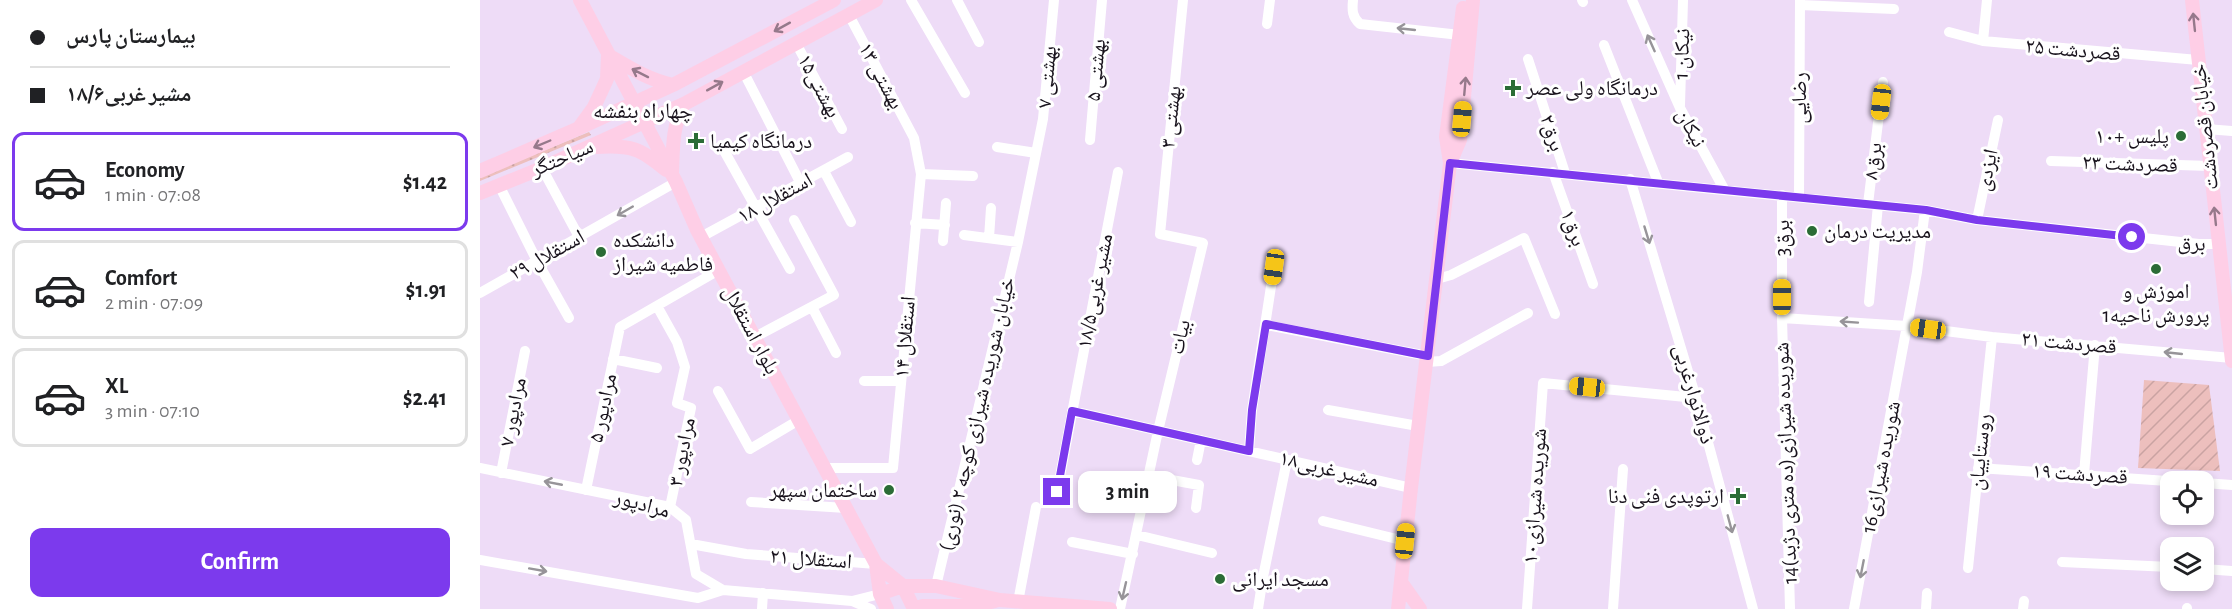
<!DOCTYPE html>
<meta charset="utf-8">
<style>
:root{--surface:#fff;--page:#f2f2f2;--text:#202124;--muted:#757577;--line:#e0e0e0;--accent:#7c3aed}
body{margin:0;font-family:"Alegreya Sans","Noto Naskh Arabic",sans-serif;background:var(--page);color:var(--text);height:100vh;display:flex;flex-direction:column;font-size:22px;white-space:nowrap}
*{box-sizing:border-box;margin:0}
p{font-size:20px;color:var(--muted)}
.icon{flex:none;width:33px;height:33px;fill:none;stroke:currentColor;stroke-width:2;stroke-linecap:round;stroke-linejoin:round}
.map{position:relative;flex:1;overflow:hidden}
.drawer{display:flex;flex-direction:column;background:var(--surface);width:480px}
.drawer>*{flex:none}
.banner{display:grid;align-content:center;height:132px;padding:0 30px;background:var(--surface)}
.fabs{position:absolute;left:1680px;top:471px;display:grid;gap:12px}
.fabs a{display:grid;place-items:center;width:54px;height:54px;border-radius:12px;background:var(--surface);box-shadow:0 3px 9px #0003;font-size:30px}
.end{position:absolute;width:27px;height:27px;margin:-14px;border:8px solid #7c3aed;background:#fff;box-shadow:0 0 0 3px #fff}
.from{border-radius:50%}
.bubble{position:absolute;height:42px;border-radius:12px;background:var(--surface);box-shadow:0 3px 9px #0003;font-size:20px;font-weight:600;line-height:42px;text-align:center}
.car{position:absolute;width:18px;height:36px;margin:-18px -9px;border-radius:8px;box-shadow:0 0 4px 2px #0007;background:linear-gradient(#f5c518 24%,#345 0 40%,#f5c518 0 76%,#345 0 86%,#f5c518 0)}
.banner b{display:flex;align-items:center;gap:21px;height:57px;font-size:22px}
.banner b+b{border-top:2px solid var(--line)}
.banner i{width:15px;height:15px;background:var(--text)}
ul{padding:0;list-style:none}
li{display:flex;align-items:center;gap:18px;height:99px;margin:0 12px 9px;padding:0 18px;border:3px solid var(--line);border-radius:12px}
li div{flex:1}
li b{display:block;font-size:22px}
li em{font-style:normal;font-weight:600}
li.active{border-color:var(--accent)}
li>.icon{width:54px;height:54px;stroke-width:1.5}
.cta{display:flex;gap:12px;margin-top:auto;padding:12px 30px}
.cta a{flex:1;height:69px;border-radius:12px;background:var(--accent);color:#fff;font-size:24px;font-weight:600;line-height:69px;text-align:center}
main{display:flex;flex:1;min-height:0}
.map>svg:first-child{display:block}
</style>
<main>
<section class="drawer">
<div class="banner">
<b><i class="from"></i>بیمارستان پارس</b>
<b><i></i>۱۸/۶مشیر غربی</b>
</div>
<ul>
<li class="active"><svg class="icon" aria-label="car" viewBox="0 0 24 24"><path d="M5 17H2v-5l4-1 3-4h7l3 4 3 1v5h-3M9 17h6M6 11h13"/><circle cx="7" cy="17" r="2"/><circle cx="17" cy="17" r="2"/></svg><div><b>Economy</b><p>1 min · 07:08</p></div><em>$1.42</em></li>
<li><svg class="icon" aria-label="car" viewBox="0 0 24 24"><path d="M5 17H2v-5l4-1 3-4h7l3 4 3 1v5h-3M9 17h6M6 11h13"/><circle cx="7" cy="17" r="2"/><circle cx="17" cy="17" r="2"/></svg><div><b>Comfort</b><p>2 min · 07:09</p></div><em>$1.91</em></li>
<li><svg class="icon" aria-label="car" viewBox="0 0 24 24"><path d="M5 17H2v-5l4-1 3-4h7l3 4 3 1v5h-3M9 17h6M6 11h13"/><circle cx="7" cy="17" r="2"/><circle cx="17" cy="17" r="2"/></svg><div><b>XL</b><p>3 min · 07:10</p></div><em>$2.41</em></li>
</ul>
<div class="cta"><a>Confirm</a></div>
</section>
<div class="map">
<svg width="1752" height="609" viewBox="0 0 1752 609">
<defs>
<pattern id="grass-dots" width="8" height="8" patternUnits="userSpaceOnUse" patternTransform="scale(1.5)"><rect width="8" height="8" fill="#edbfbd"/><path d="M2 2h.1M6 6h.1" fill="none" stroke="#caa3a2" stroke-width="1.8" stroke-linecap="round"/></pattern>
<pattern id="garden-furrows" width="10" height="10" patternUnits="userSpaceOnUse" patternTransform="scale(1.5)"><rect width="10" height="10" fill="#edbfbd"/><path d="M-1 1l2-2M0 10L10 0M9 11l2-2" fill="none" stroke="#caa3a2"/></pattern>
</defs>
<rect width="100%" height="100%" fill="#eedcf7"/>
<path fill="url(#grass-dots)" d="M109,132L111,135L0,181V177Z"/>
<path fill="url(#garden-furrows)" d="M1664,380L1729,385L1740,471L1658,468Z"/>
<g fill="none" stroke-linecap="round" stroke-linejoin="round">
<path stroke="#fff" stroke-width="10" d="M431,0L485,93
M477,0L499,42
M873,0C872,10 872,17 880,24L980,35
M1102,0L1103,2
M1152,0L1200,108L1244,189
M1320,5L1414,9
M787,24L790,0
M1469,32L1503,41L1718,60
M1503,41L1507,0
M316,43L362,129
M1124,45L1178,182
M1048,59L1085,173
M263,71L321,184
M1200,105L1203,0
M1726,129L1752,131
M610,140L622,0
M242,147L310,269
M517,147L556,153
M1571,161L1730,166
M970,163L1445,210L1497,220L1719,244H1739
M62,168L99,237
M344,171L371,222
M1073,172L1113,284
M441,174L493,176
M1150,179L1216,398L1273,609
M19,185L57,261L89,318
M1302,195V318L1310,609
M1319,197L1320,0
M1388,204L1403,82
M1497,220L1518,120
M435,223L465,225
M484,235L538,242
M221,237L368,157
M509,238L511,208
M463,241L466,203
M957,279L971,275L1044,238L1075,314
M0,293L196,182
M1389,302L1398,205
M177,306L197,342L205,367L197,403L211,408L190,507
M332,307L356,353
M1302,318L1427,326L1512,337L1752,358
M786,325L948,356
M275,337L354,295L314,220
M133,359L177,368
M947,362L961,361L1048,313
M384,381H421
M238,391L270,449L319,420
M848,410L938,426
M592,411L931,488
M769,451L772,410L794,267
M717,460L721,440
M0,468L190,507L206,520L216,574L243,590
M344,468H413L441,174L434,138L369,15
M1498,468L1702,482
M21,473L45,351
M1604,474L1615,345
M670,476L719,485L716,508
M1724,483L1752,485
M106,490L140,327L239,270
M577,492L638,172
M271,502L366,508
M843,521L925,541
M657,535L732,553
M592,542L653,554
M211,544L266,554L396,564
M0,560L218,598L243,590L372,601L391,609
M1582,562L1690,567
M1488,568L1512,337
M1724,569L1752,571
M456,586L538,242L563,119L574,0
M372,601L400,594
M538,602L556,507
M282,609L283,593
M640,609L678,431L723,243L680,234L703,0
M778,609L783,577L807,460
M1047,609L1063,383L1216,398
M1133,609L1143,469
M1374,609L1437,272L1445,210
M1446,609L1447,593
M1543,609L1544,601
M1707,609V608"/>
<path stroke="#fecee6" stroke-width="14" d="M100,0L196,182L217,230L396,564L400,594L407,609
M1712,0L1752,361
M98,129L114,107L127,79L128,55C150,68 169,80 193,85
M117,147C151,145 160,148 186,170
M970,163L966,137L983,8
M0,171L97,129L193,85L354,0
M192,173C193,148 192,127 204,104
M0,193L62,168L204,104L396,0
M396,564L423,586L434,609
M921,582L940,609
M400,594L423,586H456L520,600L630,609
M433,609L443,606H494L515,601
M918,609L931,488L969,172L970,163L980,140L993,0"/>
</g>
<defs><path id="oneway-shaft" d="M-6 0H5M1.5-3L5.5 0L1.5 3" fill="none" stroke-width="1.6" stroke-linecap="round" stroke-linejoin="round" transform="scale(1.5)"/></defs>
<g stroke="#96798b">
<use href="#oneway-shaft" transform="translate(1714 22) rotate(-96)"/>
<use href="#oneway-shaft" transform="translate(302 27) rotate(151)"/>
<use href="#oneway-shaft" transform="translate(160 73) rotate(-153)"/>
<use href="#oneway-shaft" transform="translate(235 86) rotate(-29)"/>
<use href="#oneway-shaft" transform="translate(985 86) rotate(-85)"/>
<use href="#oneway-shaft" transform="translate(62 144) rotate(157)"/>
<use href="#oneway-shaft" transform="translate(1735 216) rotate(-96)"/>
</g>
<g stroke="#979499">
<use href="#oneway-shaft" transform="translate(926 29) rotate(-174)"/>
<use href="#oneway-shaft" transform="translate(1171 43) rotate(-114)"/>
<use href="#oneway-shaft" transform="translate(145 211) rotate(150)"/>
<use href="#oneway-shaft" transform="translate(1167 235) rotate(73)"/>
<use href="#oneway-shaft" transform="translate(1369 322) rotate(-176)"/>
<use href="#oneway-shaft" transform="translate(1693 353) rotate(-174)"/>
<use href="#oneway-shaft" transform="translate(73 483) rotate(-169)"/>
<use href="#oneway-shaft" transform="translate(1250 524) rotate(75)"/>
<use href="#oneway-shaft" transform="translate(1382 569) rotate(101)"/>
<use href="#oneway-shaft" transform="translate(58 570) rotate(10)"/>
<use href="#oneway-shaft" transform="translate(644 591) rotate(103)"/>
</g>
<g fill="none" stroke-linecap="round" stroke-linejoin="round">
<path stroke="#7c3aed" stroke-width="8" d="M577,492L592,411L769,451L772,410L786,324L948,356L970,163L1446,210L1497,220L1652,237"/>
</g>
<g fill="#2b6c36" stroke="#fff" stroke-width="2">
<path d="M1030 79h6v6h6v6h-6v6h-6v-6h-6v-6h6z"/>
<circle cx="1701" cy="136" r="6"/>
<path d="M213 132h6v6h6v6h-6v6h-6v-6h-6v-6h6z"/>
<circle cx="1332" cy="231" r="6"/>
<circle cx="121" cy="252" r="6"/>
<circle cx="1676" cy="269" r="6"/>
<circle cx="409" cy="490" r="6"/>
<path d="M1255 487h6v6h6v6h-6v6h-6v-6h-6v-6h6z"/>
<circle cx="740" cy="579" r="6"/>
</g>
<g text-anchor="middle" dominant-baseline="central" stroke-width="6" stroke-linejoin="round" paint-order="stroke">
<g font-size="21" fill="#18121c" stroke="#fff">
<text transform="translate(1593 50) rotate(5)">قصردشت ۲۵</text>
<text transform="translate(1202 54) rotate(-88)">نیکان 1</text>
<text transform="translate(616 70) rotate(-85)">بهشتی ۵</text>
<text transform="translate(401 76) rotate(62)">بهشتی ۱۳</text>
<text transform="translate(567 77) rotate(-85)">بهشتی ۷</text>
<text transform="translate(339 86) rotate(62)">بهشتی۱۵</text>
<text transform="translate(1319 98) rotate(-90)">رضایی</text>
<text transform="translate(691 117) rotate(-84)">بهشتی ۳</text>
<text transform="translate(1725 127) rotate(-96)">خیابان قصردشت</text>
<text transform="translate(1211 128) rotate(62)">نیکان</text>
<text transform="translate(1072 133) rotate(72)">برق۲</text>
<text transform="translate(82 158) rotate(-23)">سیاحتگر</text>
<text transform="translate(1393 161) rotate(-83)">برق۸</text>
<text transform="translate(1650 164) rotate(2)">قصردشت ۲۳</text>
<text transform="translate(1507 170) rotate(-78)">ایزدی</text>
<text transform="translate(295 198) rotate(-29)">استقلال ۱۸</text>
<text transform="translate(1093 228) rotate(70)">برق۱</text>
<text transform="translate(1302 238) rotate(-90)">3برق</text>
<text transform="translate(1712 243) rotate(5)">برق</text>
<text transform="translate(67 255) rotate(-29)">۲۹ استقلال</text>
<text transform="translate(615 291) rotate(-79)">مشیر غربی۱۸/۵</text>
<text transform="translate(271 330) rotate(62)">بلوار استقلال</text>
<text transform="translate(425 337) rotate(-85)">استقلال ۱۴</text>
<text transform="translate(700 337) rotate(-77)">بیات</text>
<text transform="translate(1589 343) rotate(5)">قصردشت ۲۱</text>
<text transform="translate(1214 394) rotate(74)">ذوالانوارغربی</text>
<text transform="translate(123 408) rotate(-78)">۵ مرادپور</text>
<text transform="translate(33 412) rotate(-79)">۷ مرادپور</text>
<text transform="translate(497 414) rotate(-77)">خیابان شوریده شیرازی کوچه ۲ (نوری)</text>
<text transform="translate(202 452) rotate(-79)">۳ مرادپور</text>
<text transform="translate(1500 452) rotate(-84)">روستاییان</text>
<text transform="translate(1306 463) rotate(-92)">14شوریده شیرازی(ده متری دژبد)</text>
<text transform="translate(1401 467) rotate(-79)">شوریده شیرازی16</text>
<text transform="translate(849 469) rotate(13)">مشیر غربی۱۸</text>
<text transform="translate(1600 474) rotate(4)">قصردشت ۱۹</text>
<text transform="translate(1055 496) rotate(-86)">۱۰شوریده شیرازی</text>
<text transform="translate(162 504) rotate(15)">مرادپور</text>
<text transform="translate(331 559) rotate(4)">۲۱ استقلال</text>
</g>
<g font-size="21" fill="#18121c" stroke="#fff" text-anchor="start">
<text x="1046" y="88">درمانگاه ولی عصر</text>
<text x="1689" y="136" text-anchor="end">پلیس +۱۰</text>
<text x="230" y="141">درمانگاه کیمیا</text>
<text x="1344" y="231">مدیریت درمان</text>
<text x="133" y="240">دانشکده<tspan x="133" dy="24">فاطمیه شیراز</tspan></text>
<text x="1676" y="291" text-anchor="middle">اموزش و<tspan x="1676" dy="24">پرورش ناحیه1</tspan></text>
<text x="397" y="490" text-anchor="end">ساختمان سپهر</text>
<text x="1244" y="496" text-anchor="end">ارتوپدی فنی دنا</text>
<text x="752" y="579">مسجد ایرانی</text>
</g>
<g font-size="22" fill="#18121c" stroke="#fff">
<text x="163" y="111">چهاراه بنفشه</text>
</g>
</g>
</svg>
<div class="fabs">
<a><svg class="icon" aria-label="locate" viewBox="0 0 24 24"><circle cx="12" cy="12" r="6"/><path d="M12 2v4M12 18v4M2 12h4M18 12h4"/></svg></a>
<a><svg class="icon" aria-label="layers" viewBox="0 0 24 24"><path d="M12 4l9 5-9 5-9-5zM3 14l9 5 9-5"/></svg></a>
</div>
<i class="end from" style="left:1652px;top:237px"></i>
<i class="end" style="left:577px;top:492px"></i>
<div class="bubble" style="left:598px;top:471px;width:99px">3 min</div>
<i class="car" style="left:1401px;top:102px;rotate:187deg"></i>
<i class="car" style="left:982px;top:119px;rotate:5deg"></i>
<i class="car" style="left:794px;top:267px;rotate:188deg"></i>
<i class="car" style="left:1302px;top:297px;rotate:0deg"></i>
<i class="car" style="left:1448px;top:329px;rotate:278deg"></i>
<i class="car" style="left:1107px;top:387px;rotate:276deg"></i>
<i class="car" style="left:925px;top:541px;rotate:6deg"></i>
</div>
</main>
